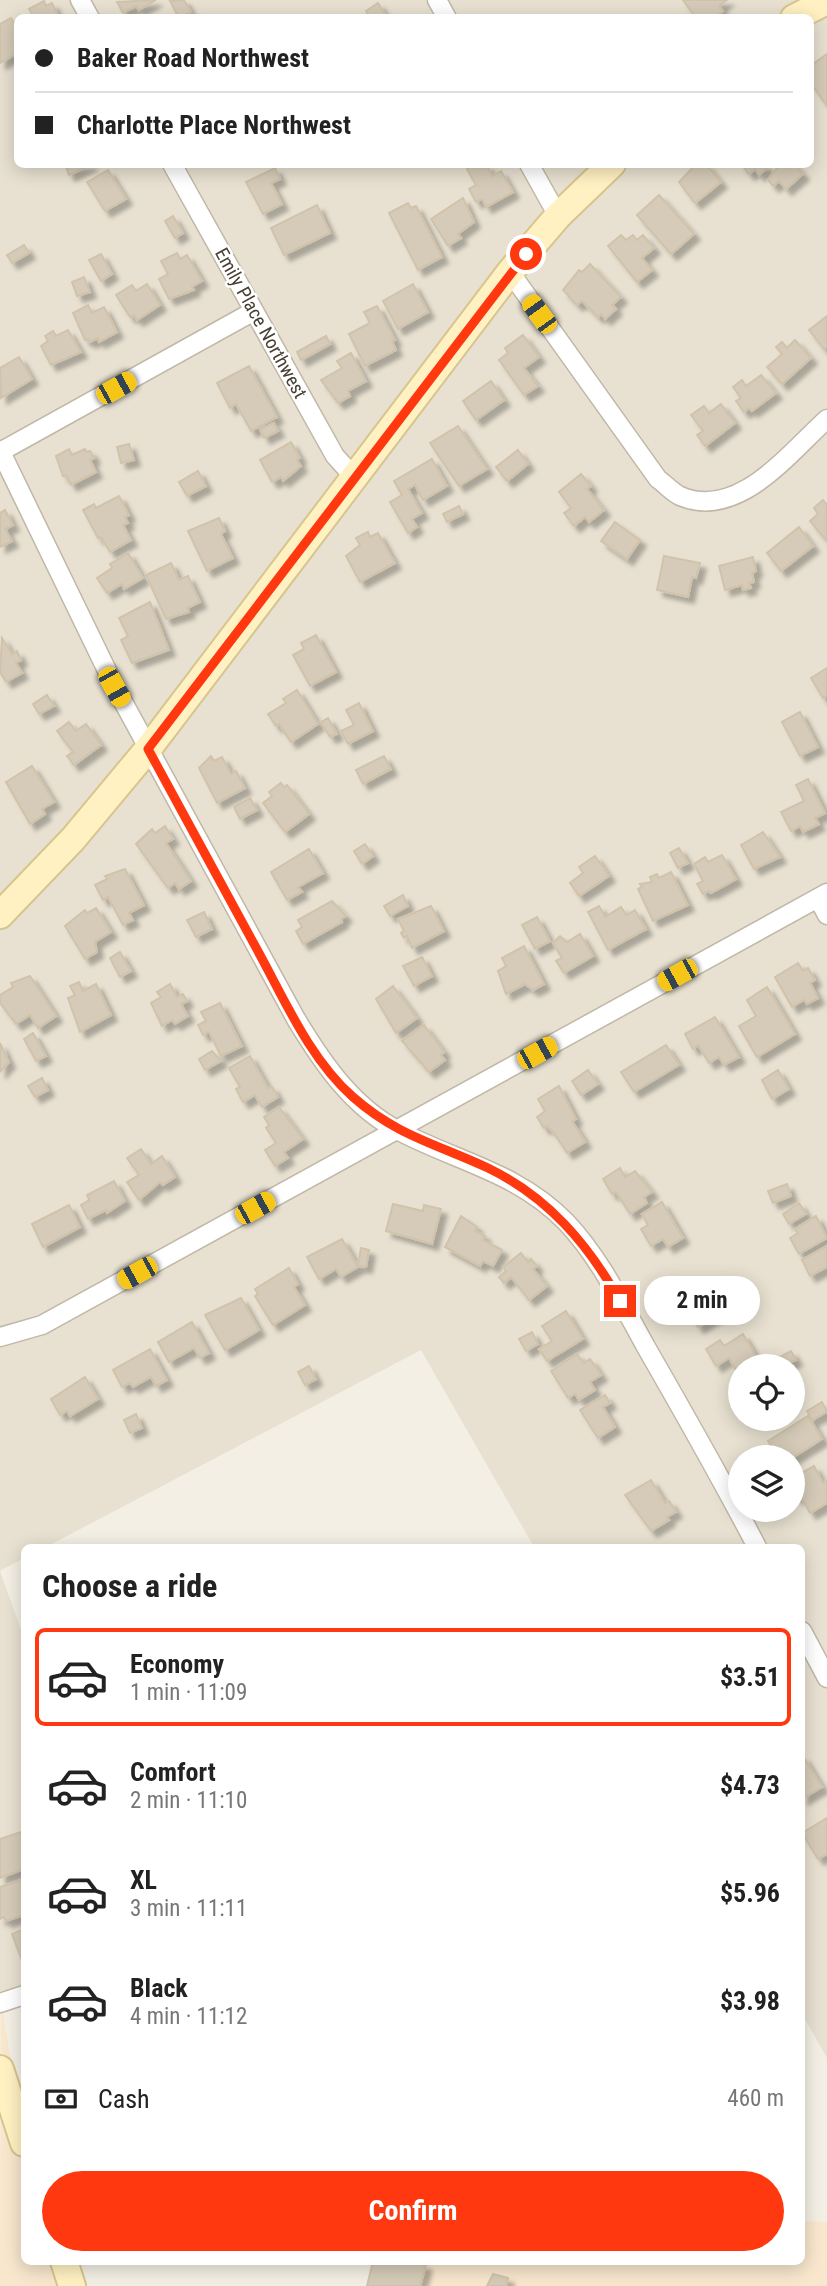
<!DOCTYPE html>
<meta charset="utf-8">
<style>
:root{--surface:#fff;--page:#f6f6f6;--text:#222;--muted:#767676;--line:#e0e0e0;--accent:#ff380f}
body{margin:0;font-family:"Roboto Condensed",sans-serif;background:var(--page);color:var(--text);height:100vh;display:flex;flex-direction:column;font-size:26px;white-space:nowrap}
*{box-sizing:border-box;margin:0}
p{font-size:23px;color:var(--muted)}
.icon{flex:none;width:38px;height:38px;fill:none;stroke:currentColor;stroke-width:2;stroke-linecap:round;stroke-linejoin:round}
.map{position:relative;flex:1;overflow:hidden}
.sheet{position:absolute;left:21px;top:1544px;width:784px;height:721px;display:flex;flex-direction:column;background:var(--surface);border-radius:10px;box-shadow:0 4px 18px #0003}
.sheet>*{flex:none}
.banner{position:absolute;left:14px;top:14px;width:800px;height:154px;border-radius:10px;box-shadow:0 4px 18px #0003;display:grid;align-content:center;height:154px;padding:0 21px;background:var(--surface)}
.buttons{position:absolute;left:728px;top:1354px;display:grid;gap:14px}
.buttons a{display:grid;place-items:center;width:77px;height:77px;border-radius:50%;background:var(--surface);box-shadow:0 4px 18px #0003;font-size:35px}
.end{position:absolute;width:32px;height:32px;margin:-16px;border:9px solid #ff380f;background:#fff;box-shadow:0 0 0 4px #fff}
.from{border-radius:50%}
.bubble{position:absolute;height:49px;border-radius:24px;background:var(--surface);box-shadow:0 4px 18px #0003;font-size:23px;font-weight:700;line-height:49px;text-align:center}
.car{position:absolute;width:21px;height:42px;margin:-21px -10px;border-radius:9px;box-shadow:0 0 5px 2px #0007;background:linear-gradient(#f5c518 24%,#345 0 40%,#f5c518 0 76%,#345 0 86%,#f5c518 0)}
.banner b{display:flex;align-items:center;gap:24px;height:66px;font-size:26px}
.banner b+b{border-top:2px solid var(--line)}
.banner i{width:18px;height:18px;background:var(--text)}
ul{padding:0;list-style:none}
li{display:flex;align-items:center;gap:21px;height:98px;margin:0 14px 10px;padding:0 7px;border:4px solid transparent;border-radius:10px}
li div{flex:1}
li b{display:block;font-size:26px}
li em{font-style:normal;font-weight:700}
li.current{border-color:var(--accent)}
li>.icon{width:63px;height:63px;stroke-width:1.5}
h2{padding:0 21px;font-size:32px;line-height:84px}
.pay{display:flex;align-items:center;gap:18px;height:77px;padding:0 21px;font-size:26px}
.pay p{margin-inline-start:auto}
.cta{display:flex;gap:14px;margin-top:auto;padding:14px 21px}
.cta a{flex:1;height:80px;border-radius:42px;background:var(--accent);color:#fff;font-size:28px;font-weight:700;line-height:80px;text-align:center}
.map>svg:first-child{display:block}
</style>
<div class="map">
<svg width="827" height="2286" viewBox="0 0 827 2286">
<defs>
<filter id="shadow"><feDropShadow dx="6" dy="6" stdDeviation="2" flood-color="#0004"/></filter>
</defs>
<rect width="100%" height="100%" fill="#f3efe4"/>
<path fill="#e8e1d1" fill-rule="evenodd" d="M0,0H827V2058L802,2014V1547H534L421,1350L46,1547H24V1558L0,1571L24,1638V1993L0,2002ZM18,18H810V164H18ZM740,1367H793V1419H740ZM740,1458H793V1510H740Z"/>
<path fill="#f8e6cd" d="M1,2002L24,2139V2261H63L71,2286H0Z
M802,2221L827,2222V2286H375L388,2261H802Z"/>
<path fill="#d6cbb8" stroke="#d1c3ab" stroke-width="2" filter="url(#shadow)" d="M156,0L139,10L136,6L123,13L117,2Z
M184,0L191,12L179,18L170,1Z
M683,0H727L719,6L723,11L714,18H696Z
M44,1L46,6L52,3L59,18H26L32,14L29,9Z
M378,3L387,18H369L366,11Z
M11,18L18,29V53L0,63V24Z
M827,54V106L810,82V66Z
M65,164H92L69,175Z
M475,164L482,168L487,165L492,176L501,171L513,192L486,207L482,199L476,202L469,189L476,185L467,169Z
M696,164H706L721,182L695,203L679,182Z
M741,164H765L767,168L759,175L755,169L749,174Z
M780,164H794L803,174L786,189L779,181L773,186L768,180Z
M275,168L280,179L271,183L282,204L263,214L246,182Z
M108,170L126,199L105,211L87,182Z
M659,195L694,234L671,254L637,215Z
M463,198L474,222L458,234L461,238L448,246L431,219Z
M408,203L411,208L416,206L442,257L418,270L389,213Z
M317,205L330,233L284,255L271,228Z
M173,216L183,233L175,238L165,221Z
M621,235L626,240L633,235L637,240L643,235L654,248L642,258L652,270L637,282L608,246Z
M24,245L29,253L12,263L7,255Z
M177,253L180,259L187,255L202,281L192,287L194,290L169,299L159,279L168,274L161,261Z
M101,254L112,274L101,281L89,260Z
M590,264L621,297L612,305L616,309L605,319L601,314L598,317L582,301L577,305L563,290L579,270L582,272Z
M84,277L90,292L77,296L72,282Z
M147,284L160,305L137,320L134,315L130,317L116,295L132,285L136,291Z
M413,284L428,312L398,329L383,301Z
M88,305L92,313L104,307L117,332L99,342L98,338L90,342L88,339L85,340L73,313Z
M377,306L395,340L392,341L396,350L365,366L349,334L370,323L364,312Z
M827,316V347L824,349L809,330Z
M68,330L81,352L51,365L41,346L48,341L45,336L53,331L56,336Z
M523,335L539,357L524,368L538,386L524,395L499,360L508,353L505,348Z
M326,336L330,344L301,360L297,352Z
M795,340L811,358L782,384L767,367L782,354L776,347L782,342L787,348Z
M351,353L366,381L348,391L350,396L338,403L321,380L342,368L337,361Z
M19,357L32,379L1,398L0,368Z
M249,366L277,417L251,431L236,404L230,408L217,383Z
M761,375L776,393L752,411L749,408L744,412L736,401L741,398L733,387L742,380L746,386Z
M491,381L504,400L476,420L463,401Z
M721,404L735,423L705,446L697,435L703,431L691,415L704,406L709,413Z
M274,423L278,431L264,438L260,429Z
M458,426L487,469L459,486L430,443Z
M291,442L300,458L297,460L301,466L283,481L281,477L272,482L260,460Z
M129,444L134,460L121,463L117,447Z
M69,449L72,455L85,449L86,452L90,451L94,458L90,460L96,472L71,485L66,475L63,476L56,456Z
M518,450L528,464L507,481L496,467Z
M432,459L447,486L423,500L415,485L408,489L422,513L412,519L417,527L408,533L390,502L402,495L394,481Z
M198,471L206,486L187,496L179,482Z
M581,474L591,486L587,489L604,510L589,522L585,517L574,526L564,513L571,508L559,492Z
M119,496L129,515L125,517L128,523L123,525L131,540L110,552L101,537L98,538L83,510L94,504L96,508Z
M823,500L827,505V541L810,521L818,514L814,508Z
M459,506L463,514L447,522L443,514Z
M5,510L13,525L5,529L12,541L0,547V513Z
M219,518L225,531L221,534L233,558L207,571L188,531Z
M615,522L640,540L627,559L601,541Z
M799,527L813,546L781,571L767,553Z
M368,532L370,537L378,533L395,563L360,582L346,556L360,545L356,538Z
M128,553L143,578L124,589L122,584L107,593L97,578L112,568L110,564Z
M664,556L700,563L696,578L692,577L688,597L657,590Z
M753,557L756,571L752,573L754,582L749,583L751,588L743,590L742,585L725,590L719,566Z
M171,563L179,580L188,576L200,602L187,608L189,612L166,619L146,575Z
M150,602L169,650L132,663L121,640L128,636L119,618Z
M316,635L336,672L310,686L293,655L304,649L301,643Z
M2,638L12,654L17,651L21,660L16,663L22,673L6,682L0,672Z
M827,668V695L823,698L811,678Z
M297,690L318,724L291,742L279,724L276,726L268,714L286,703L283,699Z
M47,695L54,706L39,714L33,704Z
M359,703L373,731L348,744L341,731L354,725L346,710Z
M800,712L818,747L800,756L782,722Z
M328,718L337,734L330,737L321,722Z
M69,722L76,731L86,724L101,745L74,765L67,756L73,752L57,731Z
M211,756L214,761L222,757L231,774L236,771L245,788L217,803L199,768Z
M384,756L391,769L363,784L356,770Z
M32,766L54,802L42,809L45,814L30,824L6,782Z
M808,779L825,813L815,818L819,824L803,832L800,826L791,831L781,812L804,801L796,785Z
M281,783L284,787L287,785L309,814L285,832L263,803L272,796L269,792Z
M250,798L257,810L240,819L234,807Z
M165,826L173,839L166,843L191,881L179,889L175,883L168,888L136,844L152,829L155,833Z
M763,832L780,857L754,869L741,845Z
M365,844L373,856L362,864L354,851Z
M679,848L688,863L678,868L670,853Z
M309,849L323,873L298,887L302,892L287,900L271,872Z
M722,855L736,879L711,893L709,891L703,894L697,884L703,881L694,864L705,857L708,862Z
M595,856L609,876L579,896L570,883L583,873L579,867Z
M125,869L144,905L129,913L133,920L123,925L108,897L103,900L95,885L107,879L105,876Z
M671,872L688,905L653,921L638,889L642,887L640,884L652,882L650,877L657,874L659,878Z
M403,895L408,906L390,916L384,906Z
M332,901L346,916L341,919L342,922L303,944L296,931L302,927L298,920Z
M431,906L444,931L412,948L407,936L404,938L401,933L404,931L398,919Z
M599,906L605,917L621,907L626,915L635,910L646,929L608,950L588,912Z
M96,908L111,932L95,942L97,952L85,959L65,926L85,910L87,913Z
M204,912L212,929L196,937L187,920Z
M537,917L550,941L535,949L522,925Z
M580,934L593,956L564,973L556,961L562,958L553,943L560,936L567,942Z
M524,946L544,984L533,990L525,984L506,994L498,971L506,966L502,958Z
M120,952L131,971L120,977L110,958Z
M422,957L432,976L414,986L403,966Z
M798,963L803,971L808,968L815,980L810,983L818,998L807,1004L804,1000L792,1007L775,977Z
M30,976L56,1016L38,1028L30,1015L16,1024L0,1003V995L13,987L11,983Z
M79,982L83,991L96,984L111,1015L80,1032L68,998L75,995L70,986Z
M170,984L177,997L183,994L187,1001L181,1004L188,1016L175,1024L172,1020L162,1026L151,1003L161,997L157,992Z
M393,986L417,1018L396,1033L376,999Z
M767,987L795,1034L757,1057L739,1026L756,1016L747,1000Z
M220,1003L242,1046L221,1056L209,1032L203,1035L198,1025L206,1021L201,1012Z
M715,1017L739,1057L724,1065L719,1057L709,1063L698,1045L693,1049L685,1034Z
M424,1025L444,1052L441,1055L445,1060L429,1072L402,1041Z
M33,1033L46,1056L36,1061L24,1039Z
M0,1043L9,1062L0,1072Z
M666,1045L679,1065L634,1092L621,1072Z
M212,1051L221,1061L205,1070L199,1059Z
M250,1056L268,1088L272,1087L278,1097L262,1107L255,1095L243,1102L236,1089L240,1087L229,1068Z
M588,1070L598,1084L581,1095L572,1081Z
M778,1070L789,1089L772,1099L762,1080Z
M42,1078L48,1090L35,1097L28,1086Z
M559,1086L576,1119L572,1121L585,1142L567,1153L554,1133L547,1126L544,1128L537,1117L545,1111L538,1099Z
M279,1107L303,1139L284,1152L288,1158L275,1166L265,1150L276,1143L266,1128L269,1125L264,1117Z
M141,1149L151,1164L162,1156L175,1177L163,1185L160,1182L139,1200L127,1182L139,1175L127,1158Z
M620,1168L625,1177L635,1171L652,1192L644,1197L647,1203L630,1214L616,1192L612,1194L603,1179Z
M114,1181L125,1201L107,1213L106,1210L88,1219L81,1205L89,1200L87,1195Z
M787,1184L791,1196L773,1203L768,1191Z
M662,1202L683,1238L668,1247L663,1239L651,1246L641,1229L648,1225L642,1214Z
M799,1203L806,1214L789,1224L783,1214Z
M393,1204L423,1211L424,1205L441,1209L432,1244L386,1231Z
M69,1205L80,1227L43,1247L32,1224Z
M461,1216L477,1227L475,1231L485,1236L483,1240L502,1250L493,1266L483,1261L480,1266L445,1247Z
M816,1216L827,1238L799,1254L790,1238L798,1233L795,1229Z
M342,1239L358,1267L341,1277L336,1269L319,1279L307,1257Z
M827,1246V1267L810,1276L802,1260Z
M361,1248L369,1250L366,1267L358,1266Z
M521,1253L528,1262L531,1259L537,1266L533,1269L547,1286L529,1300L511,1277L504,1283L499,1277L506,1271L503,1267Z
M289,1268L298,1284L294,1287L305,1305L273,1325L255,1296L258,1294L255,1289Z
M715,1286L721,1297L713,1301L720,1314L698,1327L685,1304Z
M241,1298L259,1330L225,1350L205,1315Z
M566,1311L583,1339L547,1361L539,1349L552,1341L542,1326Z
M192,1322L209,1353L200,1358L194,1348L169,1362L158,1342Z
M532,1332L538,1344L526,1351L519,1339Z
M743,1334L758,1360L740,1367L737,1372L729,1358L716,1366L706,1349L720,1340L724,1346Z
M150,1349L167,1380L156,1386L151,1377L133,1387L130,1383L122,1387L113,1370Z
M791,1351L796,1360L778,1367L774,1360Z
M577,1354L584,1363L590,1359L601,1375L590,1382L595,1390L579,1400L575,1394L568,1398L551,1371Z
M309,1366L316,1379L305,1385L298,1372Z
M85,1377L98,1399L70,1416L67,1411L60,1415L51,1399Z
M605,1395L610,1403L603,1407L615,1427L598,1438L580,1410Z
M822,1402L827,1412L812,1420L807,1411Z
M136,1414L142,1428L130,1433L124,1420Z
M808,1416L822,1439L792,1458H779L768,1441Z
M814,1466L823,1483L827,1480V1503L810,1513L801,1496L797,1498L794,1493L798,1491L793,1478Z
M651,1480L665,1503L669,1501L676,1512L667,1517L669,1520L651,1531L625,1495Z
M803,1756L822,1787L802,1799V1757Z
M827,1818V1854L818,1859L802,1833Z
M21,1832L24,1843V1869L0,1878V1839Z
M24,1879V1915L6,1921L4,1917L0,1919V1887Z
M24,1929V1962L23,1963L12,1934Z
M373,2261H411L426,2265L420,2286H367Z
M493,2274L508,2278L506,2286H487Z"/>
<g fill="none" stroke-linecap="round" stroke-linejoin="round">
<g stroke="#c0b7a6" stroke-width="21">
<path id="street" d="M80,0L90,18
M437,0L447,18
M172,164L335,456L354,477
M529,164L558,216
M510,272L658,479C665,484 672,492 680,496C738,521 789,453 827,419
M0,450L115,687L296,1019C322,1062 352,1107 399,1131C458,1162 517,1172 566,1222C600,1258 622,1304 646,1347C684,1413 722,1480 757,1547
M0,452L254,311
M818,898L827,915
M0,1337L42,1325L827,893
M802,1631L827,1678
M0,2003L24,1995"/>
</g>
<g stroke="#d7c58f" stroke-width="30">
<path id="secondary" d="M794,18L827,1
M0,915L73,839L148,749L510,272L558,216L612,164
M0,2069L24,2143
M64,2261L72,2286"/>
</g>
<use href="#street" stroke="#fff" stroke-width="18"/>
<use href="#secondary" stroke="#fff1c2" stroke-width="26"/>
</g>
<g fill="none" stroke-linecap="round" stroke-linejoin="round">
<path stroke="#ff380f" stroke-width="9" d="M526,254L148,749C185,818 223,886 260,955C286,1003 311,1060 353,1097C397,1136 437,1144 488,1168C548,1197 588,1244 620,1301"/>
</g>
<g text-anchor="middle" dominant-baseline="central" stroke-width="5" stroke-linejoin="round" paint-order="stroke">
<g font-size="19" fill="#463f33" stroke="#fff">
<text transform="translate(261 323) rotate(61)">Emily Place Northwest</text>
</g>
</g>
</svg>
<div class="buttons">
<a><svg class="icon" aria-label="locate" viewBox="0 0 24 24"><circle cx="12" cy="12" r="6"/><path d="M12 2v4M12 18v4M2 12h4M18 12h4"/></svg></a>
<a><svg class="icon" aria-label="layers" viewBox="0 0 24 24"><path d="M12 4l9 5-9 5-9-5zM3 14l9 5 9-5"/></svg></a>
</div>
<i class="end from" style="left:526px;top:254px"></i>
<i class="end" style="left:620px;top:1301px"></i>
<div class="bubble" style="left:644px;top:1276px;width:116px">2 min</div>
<i class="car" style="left:539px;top:314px;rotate:324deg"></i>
<i class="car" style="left:116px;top:388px;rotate:61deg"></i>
<i class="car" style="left:114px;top:687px;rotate:151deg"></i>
<i class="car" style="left:677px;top:975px;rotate:241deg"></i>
<i class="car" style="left:537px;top:1053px;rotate:61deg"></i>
<i class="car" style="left:255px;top:1208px;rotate:61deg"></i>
<i class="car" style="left:137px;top:1273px;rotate:241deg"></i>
<div class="banner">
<b><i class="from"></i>Baker Road Northwest</b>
<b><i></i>Charlotte Place Northwest</b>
</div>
<section class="sheet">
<h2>Choose a ride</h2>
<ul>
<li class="current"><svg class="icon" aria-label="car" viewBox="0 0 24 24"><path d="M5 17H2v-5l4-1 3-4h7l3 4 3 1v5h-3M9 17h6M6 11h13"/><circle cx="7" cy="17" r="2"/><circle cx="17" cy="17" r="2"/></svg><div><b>Economy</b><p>1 min · 11:09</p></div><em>$3.51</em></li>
<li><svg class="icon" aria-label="car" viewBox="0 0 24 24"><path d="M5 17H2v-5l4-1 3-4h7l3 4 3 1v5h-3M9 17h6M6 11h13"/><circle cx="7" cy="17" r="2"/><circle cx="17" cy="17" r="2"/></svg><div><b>Comfort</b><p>2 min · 11:10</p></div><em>$4.73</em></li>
<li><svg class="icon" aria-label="car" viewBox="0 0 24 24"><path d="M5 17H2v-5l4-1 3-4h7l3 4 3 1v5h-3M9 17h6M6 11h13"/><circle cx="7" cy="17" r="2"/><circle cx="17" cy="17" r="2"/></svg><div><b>XL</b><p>3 min · 11:11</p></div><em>$5.96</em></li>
<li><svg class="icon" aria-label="car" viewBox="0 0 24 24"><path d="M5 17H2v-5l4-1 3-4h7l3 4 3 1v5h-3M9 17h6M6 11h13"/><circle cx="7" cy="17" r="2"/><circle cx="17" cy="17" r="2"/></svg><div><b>Black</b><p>4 min · 11:12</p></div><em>$3.98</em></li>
</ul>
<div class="pay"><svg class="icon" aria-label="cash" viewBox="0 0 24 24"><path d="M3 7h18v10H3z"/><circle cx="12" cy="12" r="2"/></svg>Cash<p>460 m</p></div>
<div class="cta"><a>Confirm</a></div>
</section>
</div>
